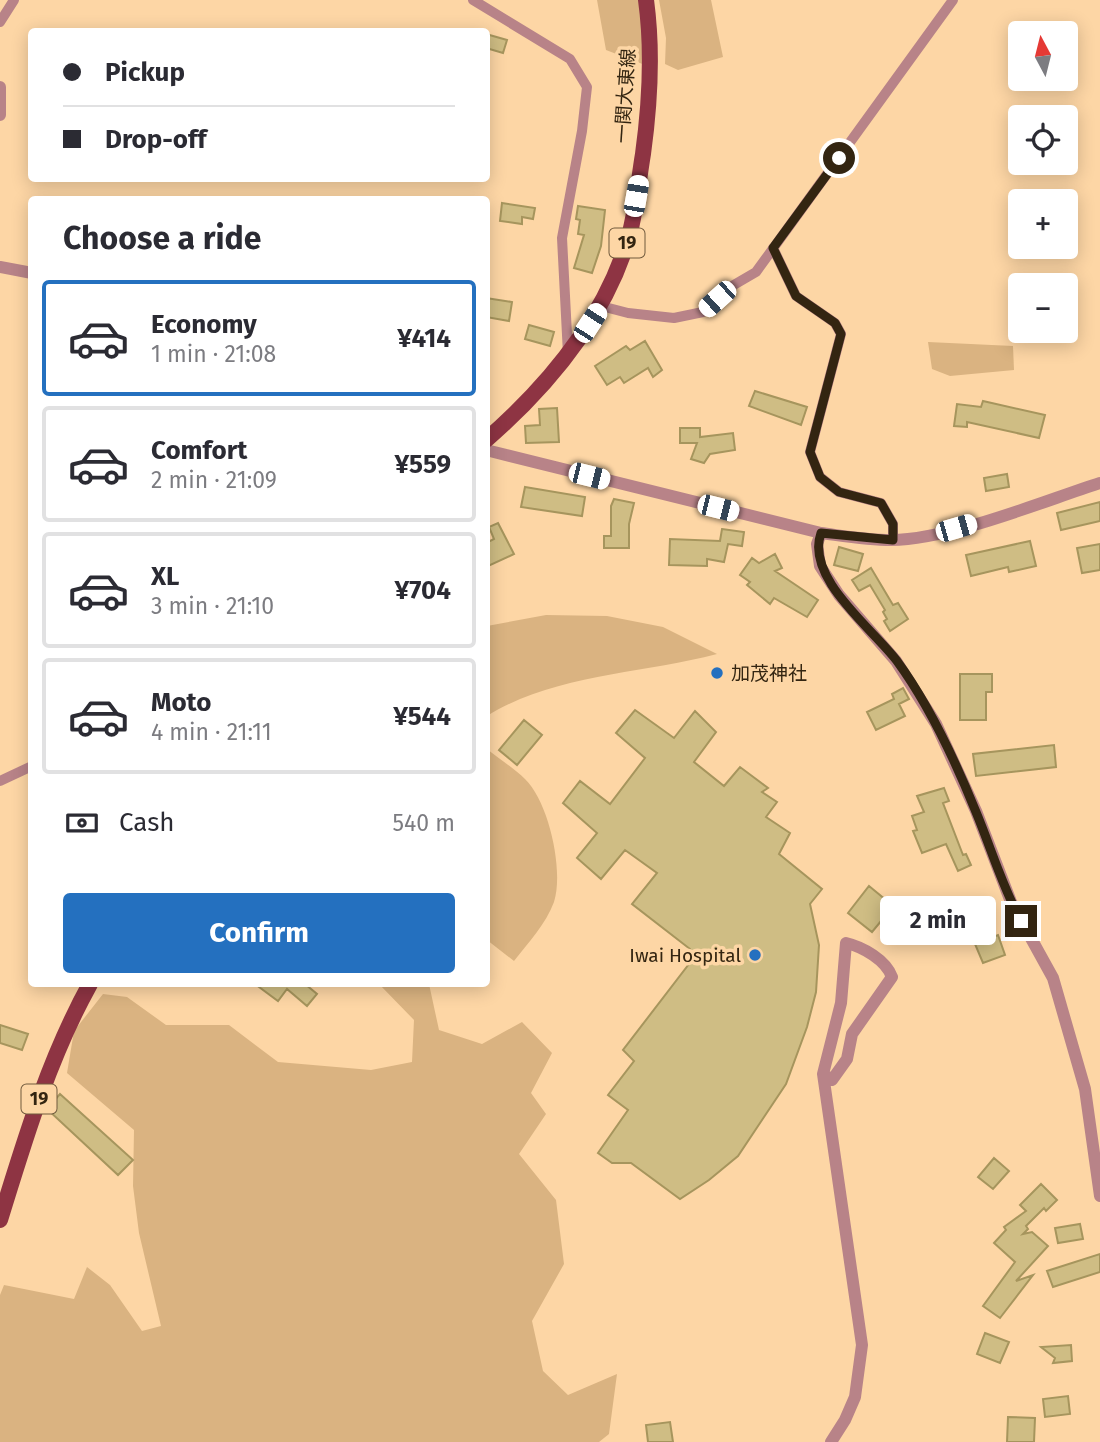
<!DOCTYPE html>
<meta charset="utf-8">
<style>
:root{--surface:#fff;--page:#f2f2f3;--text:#2b2b33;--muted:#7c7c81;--line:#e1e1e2;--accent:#2470bf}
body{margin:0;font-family:"Fira Sans","Noto Sans JP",sans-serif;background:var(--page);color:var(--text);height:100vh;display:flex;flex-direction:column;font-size:26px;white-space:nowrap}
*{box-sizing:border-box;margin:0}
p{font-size:23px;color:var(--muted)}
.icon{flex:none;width:38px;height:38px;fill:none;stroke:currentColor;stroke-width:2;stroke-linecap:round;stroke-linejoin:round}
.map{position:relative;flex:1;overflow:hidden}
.drawer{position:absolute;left:28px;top:196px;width:462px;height:791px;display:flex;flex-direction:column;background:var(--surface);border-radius:7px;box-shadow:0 4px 18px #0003}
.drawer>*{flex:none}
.banner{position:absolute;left:28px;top:28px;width:462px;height:154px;border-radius:7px;box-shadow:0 4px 18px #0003;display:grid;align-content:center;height:154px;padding:0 35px;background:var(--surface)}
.needle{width:46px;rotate:353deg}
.buttons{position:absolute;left:1008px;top:21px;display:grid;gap:14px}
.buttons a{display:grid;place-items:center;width:70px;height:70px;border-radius:7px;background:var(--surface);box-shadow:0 4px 18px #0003;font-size:35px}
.end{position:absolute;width:32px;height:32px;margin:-16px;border:9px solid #332511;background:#fff;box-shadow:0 0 0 4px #fff}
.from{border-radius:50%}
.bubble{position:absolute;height:49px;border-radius:7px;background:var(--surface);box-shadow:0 4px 18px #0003;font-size:23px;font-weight:700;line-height:49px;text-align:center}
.car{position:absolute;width:21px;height:42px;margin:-21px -10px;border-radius:9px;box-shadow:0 0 5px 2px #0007;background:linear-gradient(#fff 24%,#345 0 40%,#fff 0 76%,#345 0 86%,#fff 0)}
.banner b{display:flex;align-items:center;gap:24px;height:66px;font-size:26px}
.banner b+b{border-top:2px solid var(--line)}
.banner i{width:18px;height:18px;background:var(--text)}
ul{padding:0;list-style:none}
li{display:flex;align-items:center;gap:21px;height:116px;margin:0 14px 10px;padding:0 21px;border:4px solid var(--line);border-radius:7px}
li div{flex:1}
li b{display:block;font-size:26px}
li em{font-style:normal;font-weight:700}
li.active{border-color:var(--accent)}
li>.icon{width:63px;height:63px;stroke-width:1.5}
h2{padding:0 35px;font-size:32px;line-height:84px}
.pay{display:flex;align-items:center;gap:18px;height:77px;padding:0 35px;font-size:26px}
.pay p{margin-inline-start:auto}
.button{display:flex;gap:14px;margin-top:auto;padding:14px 35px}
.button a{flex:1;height:80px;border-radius:7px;background:var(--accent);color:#fff;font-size:28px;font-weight:700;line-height:80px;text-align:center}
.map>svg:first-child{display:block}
</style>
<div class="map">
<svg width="1100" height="1442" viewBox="0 0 1100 1442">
<rect width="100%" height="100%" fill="#fdd6a5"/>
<path fill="#dab381" d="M597,0H639L645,65L606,50Z
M659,0H711L723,57L678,70L665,64L666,38Z
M928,342L1013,346L1014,370L950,376L932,369Z
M546,615L607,616L663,627L717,654C641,674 555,674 487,716V626Z
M487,749C499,759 514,768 525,779C549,802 564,871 554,902C546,924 528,943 514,961L487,940Z
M379,984H429L439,1030L482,1044L522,1022L552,1053L531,1093L546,1114L519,1154L556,1200L564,1264L532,1321L543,1371L568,1395L617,1374L609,1434L599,1442H0V1295L4,1285L74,1299L87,1267L110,1285L142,1331L161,1326L139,1233L133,1186L134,1130L67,1073L74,1031L103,994L127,997L166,1025H229L278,1062L371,1070L412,1062L414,1020Z"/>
<path fill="#cfbd84" stroke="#a6955d" stroke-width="2" d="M486,34L507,40L503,53L486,48Z
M502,203L535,208L533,219L522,217V224L500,221Z
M578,206L605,210L601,246L592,273L574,268L584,235L578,234L580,220L576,219Z
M486,298L512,302L509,321L486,317Z
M529,325L554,332L550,346L525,339Z
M645,341L662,370L653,377L648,368L624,383L620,377L607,385L595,366L626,346L630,350Z
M755,391L807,407L801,425L749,406Z
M983,401L1045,415L1039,438L967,422V427L954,426L957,404L981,407Z
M557,408L559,442L526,443L525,426L540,425L539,409Z
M680,428H700V437L733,433L735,450L710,454L704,463L691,459L697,443H680Z
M1007,474L1009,487L986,491L984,478Z
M525,487L585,497L582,516L521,507Z
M614,499L634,503L629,524V548H604V536H611V506Z
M1100,502V521L1061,530L1057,513Z
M498,523L514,554L486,567V543L494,539L489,527Z
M722,529L744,532L742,546L728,544L724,562L707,559V566L669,565L670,539L720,541Z
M1030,541L1036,566L1009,572L1008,567L971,576L966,555Z
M1100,544V570L1082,573L1077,548Z
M839,547L863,554L858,571L834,565Z
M775,554L782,568L775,571L818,600L807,617L774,598L770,604L747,585L750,582L740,575L752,558L759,563Z
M871,568L893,605L898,603L908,619L890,631L884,621L887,619L883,612L885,610L870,585L859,591L852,580Z
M960,674H992V692H986V720H960Z
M903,688L909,699L899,704L905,716L876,730L867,712L894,699L892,694Z
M635,710L674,738L695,711L716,732L694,762L724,786L740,767L768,788L762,792L777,802L766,817L790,833L779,854L822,889L810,904L819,945L816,992L807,1027L786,1084L738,1156L709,1180L680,1199L631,1163H612L598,1153L628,1110L608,1095L634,1061L623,1050L692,960L690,949L632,904L657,873L625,850L601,879L577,858L597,833L563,803L580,781L610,804L645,758L616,733Z
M524,720L542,735L517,765L499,750Z
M1054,745L1056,767L976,776L973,754Z
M944,788L949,801L943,803L963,855L966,854L971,865L958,871L946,844L922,853L913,831L917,830L912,816L924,812L917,796Z
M869,886L898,910L891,919L886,915L872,932L848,913Z
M998,935L1005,955L983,963L975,944Z
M255,984H305L317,994L307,1006L287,989L278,1001Z
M0,1025L28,1034L22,1050L0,1043Z
M60,1094L133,1160L118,1175L47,1109Z
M994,1158L1009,1171L993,1189L978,1177Z
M1041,1184L1057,1200L1046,1211L1044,1208L1026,1226L1028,1229L1023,1234L1032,1232L1048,1246L1016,1281L1033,1275L1000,1318L983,1306L1015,1262L994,1243L1006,1230L1004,1227L1026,1211L1020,1205Z
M1080,1224L1083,1239L1058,1243L1055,1228Z
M1100,1254V1272L1053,1287L1047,1271Z
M985,1333L1009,1342L1000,1363L977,1354Z
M1071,1345L1072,1361L1053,1363L1055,1358L1041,1347Z
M1068,1396L1070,1414L1045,1417L1043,1399Z
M1008,1417L1035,1418L1034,1442H1007Z
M670,1422L673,1442H648L646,1425Z"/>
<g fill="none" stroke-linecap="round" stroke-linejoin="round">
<path stroke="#b88388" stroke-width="10" d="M473,0L570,59L587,87L582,131L562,238L568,354
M0,22L14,0
M773,248L796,296L835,323L841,334L810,452L820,477L839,492L881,503L893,524V540
M601,306L628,313L674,318L703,312L732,286L756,272L953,0
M0,781L32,766"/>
<path stroke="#b88388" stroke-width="12" d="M0,87V115
M0,267L32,273
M486,450L821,533C844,536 867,540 891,540C952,539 1041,502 1100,483
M821,533L817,544L820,566L839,595L896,661L936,724L976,811L1011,902L1053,978L1085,1089L1100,1196
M823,1074L832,1080L847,1059L852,1034L892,977C886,960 863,947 846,943L841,1003L823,1074L862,1345L855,1397L845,1420L831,1442"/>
<path stroke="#8e3443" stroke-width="16" d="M486,440C548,386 602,322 627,243C636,215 638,183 643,154C650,103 653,51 646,0
M0,1220C25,1139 49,1058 90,984"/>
</g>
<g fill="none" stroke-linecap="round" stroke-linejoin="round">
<path stroke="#332511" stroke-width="9" d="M839,158L773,248L796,296L835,323L841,334L810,452L820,477L839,492L881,503L893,524V540L821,533C805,578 872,628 897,661C930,706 955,760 976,812C991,848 1002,886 1021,921"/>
</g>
<g fill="#2470bf" stroke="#fdd6a5" stroke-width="2.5">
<circle cx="717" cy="673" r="7"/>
<circle cx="755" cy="955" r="7"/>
</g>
<g text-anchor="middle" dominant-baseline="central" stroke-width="7" stroke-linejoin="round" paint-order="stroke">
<g fill="#fdd6a5" stroke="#705a3d" stroke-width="2">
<rect x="609.5" y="228.5" width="35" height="29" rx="5"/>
<rect x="21.5" y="1084.5" width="35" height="29" rx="5"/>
</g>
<g font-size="18" font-weight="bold" fill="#332511">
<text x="627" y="243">19</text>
<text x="39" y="1099">19</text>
</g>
<g font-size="19" fill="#332511" stroke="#fdd6a5">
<text transform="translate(625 96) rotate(-86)">一関大東線</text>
</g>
<g font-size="19" fill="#332511" stroke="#fdd6a5" text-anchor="start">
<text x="731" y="673">加茂神社</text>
<text x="741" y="955" text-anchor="end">Iwai Hospital</text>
</g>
</g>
</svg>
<div class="buttons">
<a><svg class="needle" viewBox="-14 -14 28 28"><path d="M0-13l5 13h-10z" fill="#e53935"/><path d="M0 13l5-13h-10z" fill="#7c7c81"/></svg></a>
<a><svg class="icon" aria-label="locate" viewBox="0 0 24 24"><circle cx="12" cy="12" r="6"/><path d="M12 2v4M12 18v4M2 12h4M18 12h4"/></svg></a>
<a>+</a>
<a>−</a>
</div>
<i class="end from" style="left:839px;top:158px"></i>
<i class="end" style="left:1021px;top:921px"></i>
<div class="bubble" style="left:880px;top:896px;width:116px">2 min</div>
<i class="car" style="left:636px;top:196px;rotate:10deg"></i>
<i class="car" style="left:717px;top:299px;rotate:228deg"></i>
<i class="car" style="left:590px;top:323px;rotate:33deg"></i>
<i class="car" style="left:589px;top:476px;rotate:104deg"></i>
<i class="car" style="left:718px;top:508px;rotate:104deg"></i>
<i class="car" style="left:956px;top:528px;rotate:74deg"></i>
<div class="banner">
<b><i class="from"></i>Pickup</b>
<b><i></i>Drop-off</b>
</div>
<section class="drawer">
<h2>Choose a ride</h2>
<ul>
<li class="active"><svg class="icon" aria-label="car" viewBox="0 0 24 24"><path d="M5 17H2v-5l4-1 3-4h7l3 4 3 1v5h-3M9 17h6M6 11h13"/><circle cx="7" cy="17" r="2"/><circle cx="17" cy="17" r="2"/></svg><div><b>Economy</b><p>1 min · 21:08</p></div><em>¥414</em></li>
<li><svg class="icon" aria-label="car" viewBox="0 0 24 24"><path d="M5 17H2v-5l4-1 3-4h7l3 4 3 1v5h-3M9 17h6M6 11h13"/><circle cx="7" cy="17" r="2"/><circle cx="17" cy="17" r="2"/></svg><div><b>Comfort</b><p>2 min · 21:09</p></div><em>¥559</em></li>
<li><svg class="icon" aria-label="car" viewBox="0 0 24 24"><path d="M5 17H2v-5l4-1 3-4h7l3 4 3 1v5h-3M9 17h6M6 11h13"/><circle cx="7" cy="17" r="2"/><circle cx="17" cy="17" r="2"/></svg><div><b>XL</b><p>3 min · 21:10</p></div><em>¥704</em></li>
<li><svg class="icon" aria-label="car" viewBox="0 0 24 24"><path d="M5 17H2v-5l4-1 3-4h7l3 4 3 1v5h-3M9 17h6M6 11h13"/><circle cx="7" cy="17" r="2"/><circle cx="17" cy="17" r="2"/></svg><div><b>Moto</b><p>4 min · 21:11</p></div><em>¥544</em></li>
</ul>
<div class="pay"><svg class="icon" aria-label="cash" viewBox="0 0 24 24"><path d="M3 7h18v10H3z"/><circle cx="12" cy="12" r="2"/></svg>Cash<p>540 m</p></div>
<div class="button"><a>Confirm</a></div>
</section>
</div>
